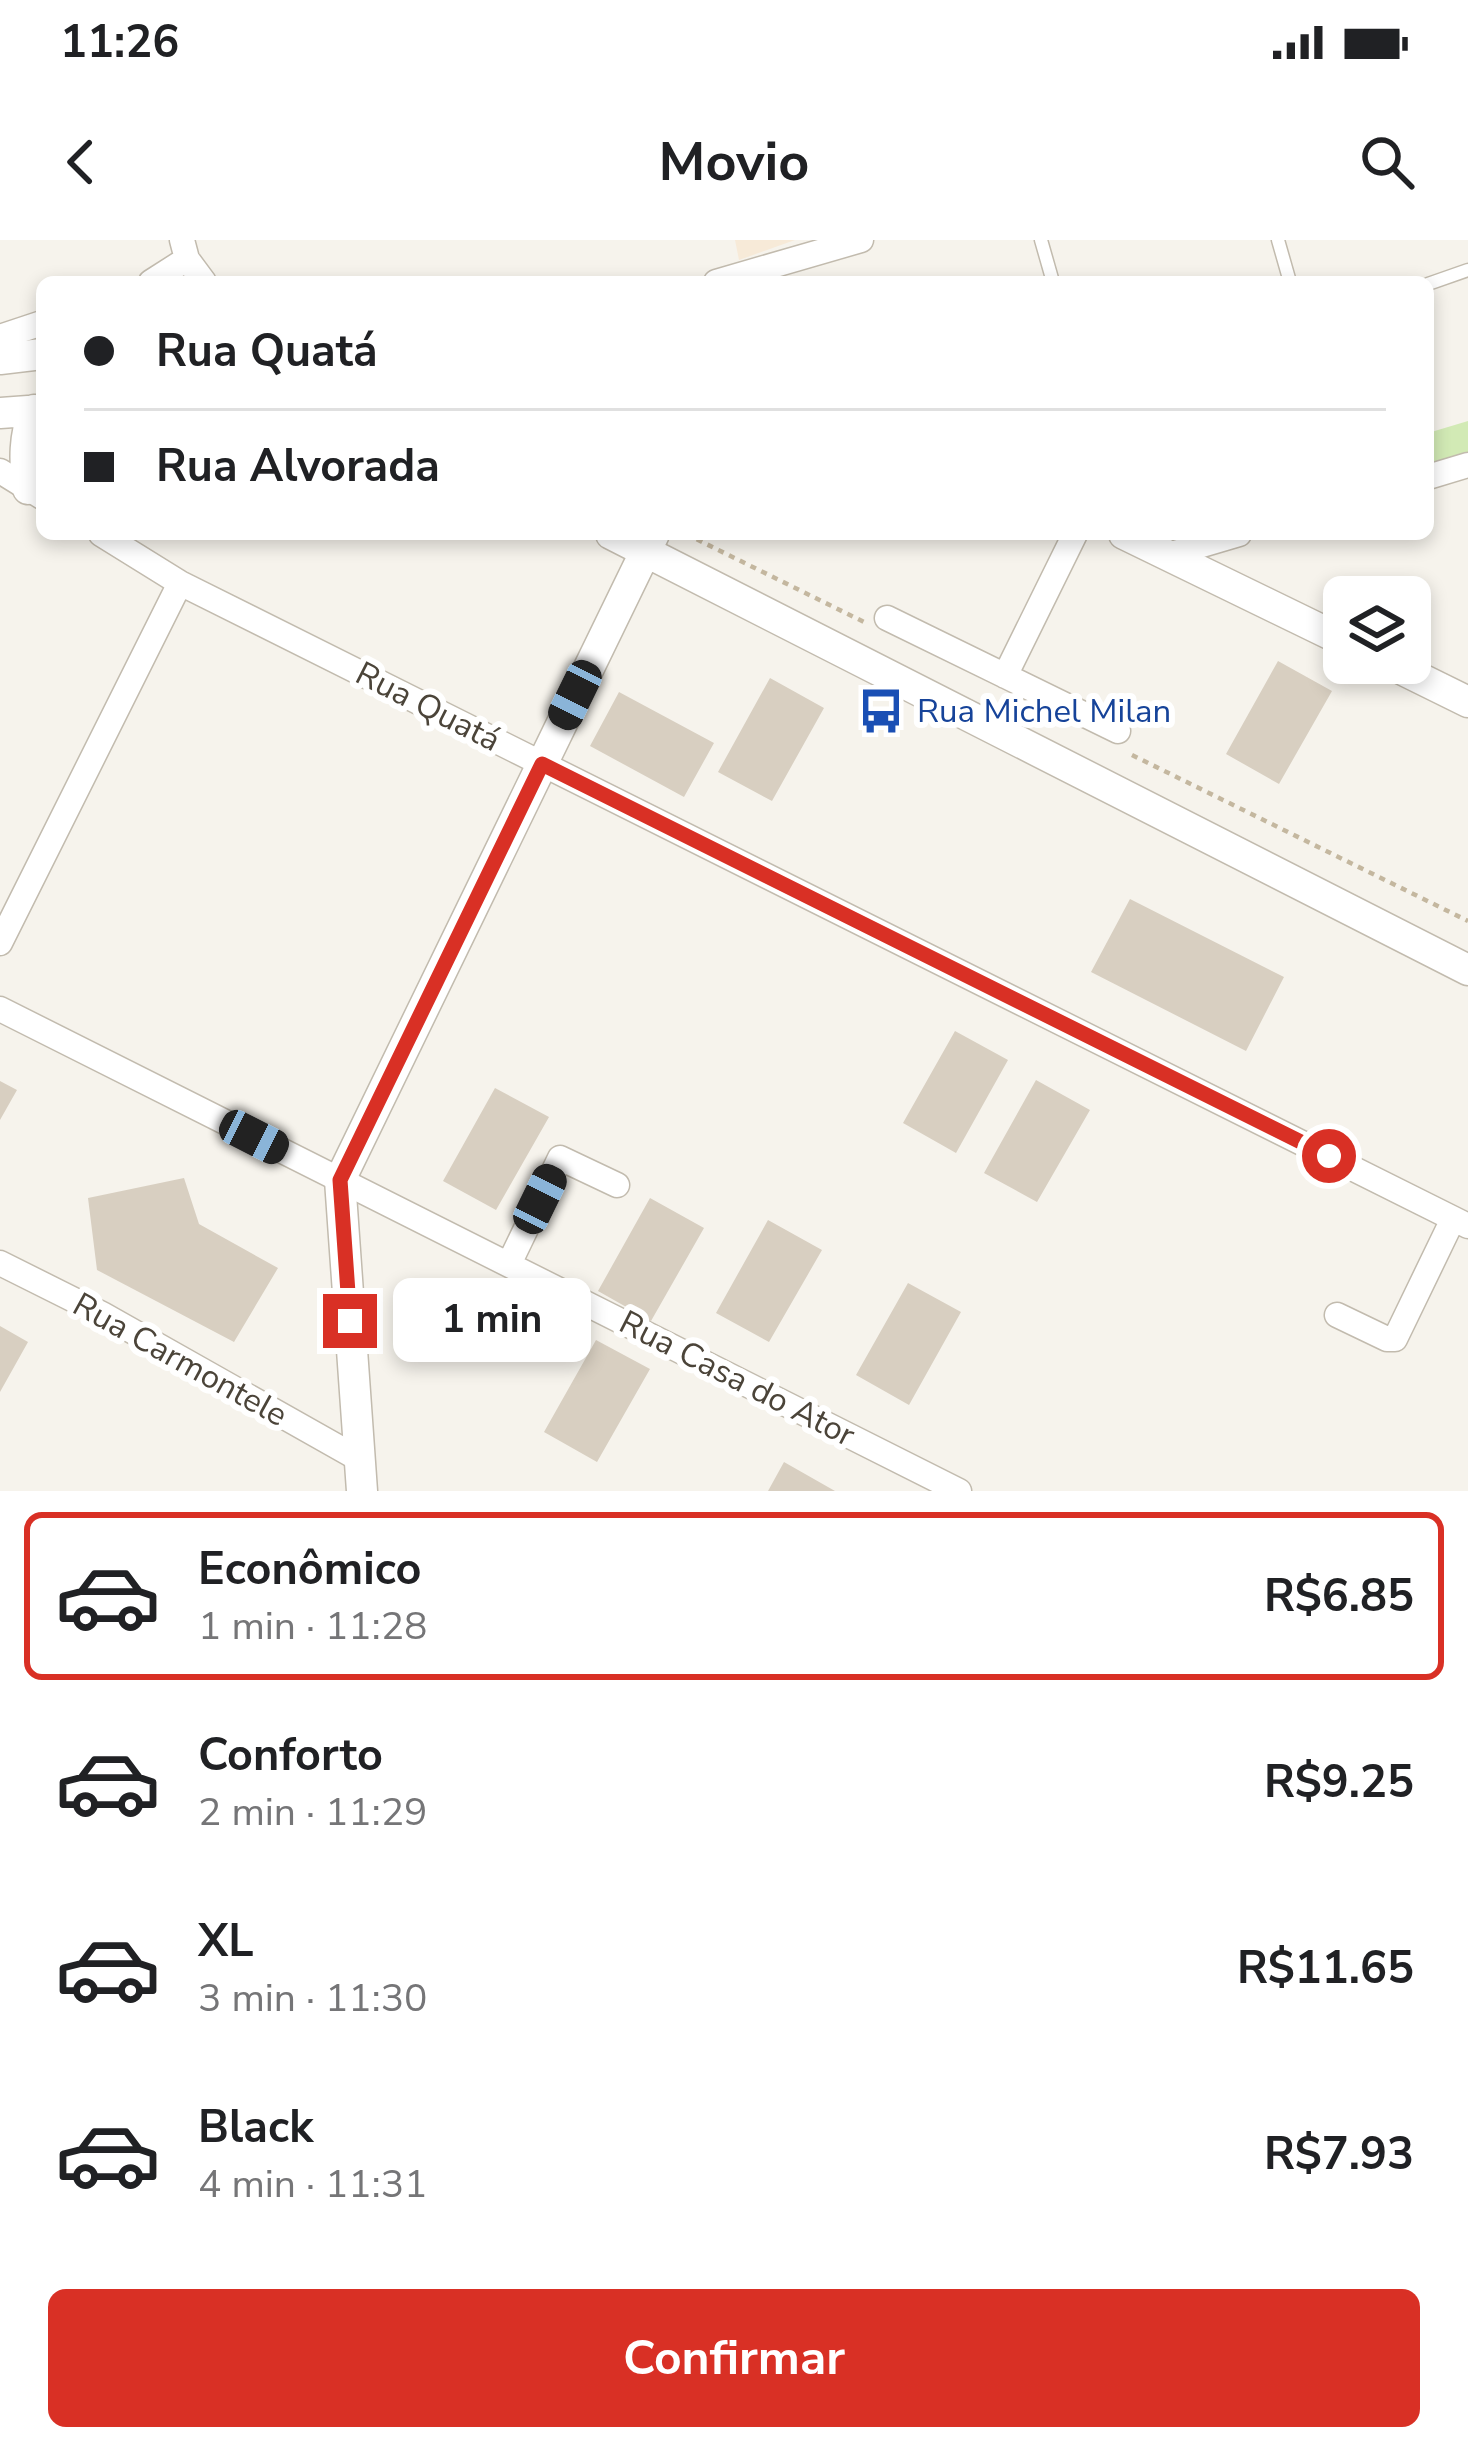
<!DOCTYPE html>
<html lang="pt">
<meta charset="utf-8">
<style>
:root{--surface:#fff;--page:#f2f2f2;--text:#202124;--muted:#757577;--line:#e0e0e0;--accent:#d93025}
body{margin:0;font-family:"Nunito Sans",sans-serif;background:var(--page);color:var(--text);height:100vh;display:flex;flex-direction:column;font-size:45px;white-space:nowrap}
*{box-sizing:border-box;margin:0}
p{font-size:39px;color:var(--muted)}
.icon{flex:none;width:66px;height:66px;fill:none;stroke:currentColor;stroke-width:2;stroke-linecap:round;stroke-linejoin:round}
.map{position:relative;height:1251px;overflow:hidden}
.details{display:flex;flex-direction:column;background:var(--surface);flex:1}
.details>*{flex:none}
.hud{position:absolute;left:36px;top:36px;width:1398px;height:264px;border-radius:18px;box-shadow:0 6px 18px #0003;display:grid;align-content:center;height:264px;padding:0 48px;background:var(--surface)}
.tools{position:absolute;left:1323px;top:336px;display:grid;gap:24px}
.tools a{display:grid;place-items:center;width:108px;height:108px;border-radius:18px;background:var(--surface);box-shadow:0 6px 18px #0003;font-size:60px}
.end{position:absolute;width:54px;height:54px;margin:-27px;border:15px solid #d93025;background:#fff;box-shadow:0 0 0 6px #fff}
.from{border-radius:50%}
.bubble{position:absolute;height:84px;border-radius:18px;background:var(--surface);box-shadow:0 6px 18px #0003;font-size:39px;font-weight:700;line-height:84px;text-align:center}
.car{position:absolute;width:36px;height:72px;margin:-36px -18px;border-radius:15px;box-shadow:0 0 9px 3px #0007;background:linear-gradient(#222 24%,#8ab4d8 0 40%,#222 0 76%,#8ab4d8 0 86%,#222 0)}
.hud b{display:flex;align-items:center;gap:42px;height:114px;font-size:45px}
.hud b+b{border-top:3px solid var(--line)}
.hud i{width:30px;height:30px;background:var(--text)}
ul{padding:21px 0 0;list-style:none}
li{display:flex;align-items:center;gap:36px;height:168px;margin:0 24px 18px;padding:0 24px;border:6px solid transparent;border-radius:18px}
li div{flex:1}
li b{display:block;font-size:45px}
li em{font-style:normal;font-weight:700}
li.selected{border-color:var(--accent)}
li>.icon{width:108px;height:108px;stroke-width:1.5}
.primary-button{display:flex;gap:24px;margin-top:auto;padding:24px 48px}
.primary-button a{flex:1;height:138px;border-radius:18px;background:var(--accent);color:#fff;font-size:48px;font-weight:700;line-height:138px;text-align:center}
.status{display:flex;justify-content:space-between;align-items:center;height:84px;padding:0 60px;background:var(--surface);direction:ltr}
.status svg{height:33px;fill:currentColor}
header{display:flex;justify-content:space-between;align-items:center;height:156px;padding:0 48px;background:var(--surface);font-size:54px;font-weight:700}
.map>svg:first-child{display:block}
</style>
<div class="status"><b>11:26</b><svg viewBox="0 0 49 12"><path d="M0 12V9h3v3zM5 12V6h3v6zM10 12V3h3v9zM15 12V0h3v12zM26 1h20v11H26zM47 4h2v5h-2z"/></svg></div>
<header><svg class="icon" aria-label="back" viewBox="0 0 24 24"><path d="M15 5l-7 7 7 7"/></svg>Movio<svg class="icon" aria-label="search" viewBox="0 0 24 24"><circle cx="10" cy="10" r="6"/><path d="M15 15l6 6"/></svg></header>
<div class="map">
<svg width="1468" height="1251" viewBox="0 0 1468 1251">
<rect width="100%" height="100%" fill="#f6f3ec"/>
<path fill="#f7ead8" d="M735,0H795L739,20Z"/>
<path fill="#d2eab5" d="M1468,181V214L1428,226V193Z"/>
<path fill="#d8cfc1" d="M1278,421L1332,451L1279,544L1226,514Z
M770,438L824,468L772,561L718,532Z
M619,452L714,503L684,557L590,506Z
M1130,659L1284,737L1246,811L1091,732Z
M955,791L1008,820L956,913L903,883Z
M1036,840L1090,870L1037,962L984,933Z
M0,841L17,850L0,880Z
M495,848L549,877L496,970L443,941Z
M184,938L199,984L278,1028L234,1102L97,1030L88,958Z
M650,958L704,988L651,1081L598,1051Z
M768,980L822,1010L769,1102L716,1073Z
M908,1043L961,1072L909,1165L856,1135Z
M0,1086L28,1102L0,1152Z
M596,1100L650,1129L597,1222L544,1192Z
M784,1222L835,1251H768Z"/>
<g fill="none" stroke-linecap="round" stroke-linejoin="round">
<g stroke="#c2bbae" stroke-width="15">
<path id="service" d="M1041,0L1053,42
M1278,0L1290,42
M1428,44L1468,30"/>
</g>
<g stroke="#c2bbae" stroke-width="27">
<path id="minor" d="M182,0L187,19L204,42
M151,42L187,19
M716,42L861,0
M0,97L42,83
M0,231L42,257
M1428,237L1468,225
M101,294L180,343L1468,986
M1168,315L1239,294
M887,378L1118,491
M1005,436L1075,294
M0,703L180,343
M0,769L959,1251
M0,1023L102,1074L359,1219
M509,1024L560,918L617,945
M1337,1075L1387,1099H1395L1453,979"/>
</g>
<g stroke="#c2bbae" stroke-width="33">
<path id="tertiary" d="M0,119L42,114
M0,173L42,170
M28,249C24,220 24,197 34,170
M611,294L1468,730
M1124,294L1344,401
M1389,423L1468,462
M362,1251L340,940L654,294"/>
</g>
<path stroke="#c4b79f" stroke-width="4.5" stroke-dasharray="6 6" stroke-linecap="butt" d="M686,294L864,382
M1132,515L1468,681"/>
<use href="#service" stroke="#fff" stroke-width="12"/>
<use href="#minor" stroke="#fff" stroke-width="24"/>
<use href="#tertiary" stroke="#fff" stroke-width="30"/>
</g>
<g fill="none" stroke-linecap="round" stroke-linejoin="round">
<path stroke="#d93025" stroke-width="15" d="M350,1081L340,940L542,524L1329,916"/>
</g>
<defs>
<g id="bus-bare" transform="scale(3.6)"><path d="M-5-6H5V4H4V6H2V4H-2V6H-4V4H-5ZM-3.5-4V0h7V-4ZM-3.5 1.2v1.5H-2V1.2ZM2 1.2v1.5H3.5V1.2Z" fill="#1a4fb4" stroke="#fff" stroke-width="2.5" paint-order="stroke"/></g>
</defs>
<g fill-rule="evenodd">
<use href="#bus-bare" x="881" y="471"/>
</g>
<g text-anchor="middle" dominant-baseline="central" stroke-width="12" stroke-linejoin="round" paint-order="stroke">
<g font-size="33" fill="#4b4439" stroke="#fff">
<text transform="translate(428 467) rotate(27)">Rua Quatá</text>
<text transform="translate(180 1120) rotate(29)">Rua Carmontele</text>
<text transform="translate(737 1139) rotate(27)">Rua Casa do Ator</text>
</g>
<g font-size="33" fill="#164399" stroke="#fff" text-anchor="start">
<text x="917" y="471">Rua Michel Milan</text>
</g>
</g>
</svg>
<div class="tools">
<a><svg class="icon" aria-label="layers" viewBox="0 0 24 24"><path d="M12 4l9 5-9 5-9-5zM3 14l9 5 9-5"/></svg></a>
</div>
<i class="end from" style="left:1329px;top:916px"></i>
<i class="end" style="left:350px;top:1081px"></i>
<div class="bubble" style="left:393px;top:1038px;width:198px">1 min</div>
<i class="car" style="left:575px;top:455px;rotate:206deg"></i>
<i class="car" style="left:254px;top:897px;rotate:117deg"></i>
<i class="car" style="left:540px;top:959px;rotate:26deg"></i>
<div class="hud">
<b><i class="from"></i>Rua Quatá</b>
<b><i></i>Rua Alvorada</b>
</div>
</div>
<section class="details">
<ul>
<li class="selected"><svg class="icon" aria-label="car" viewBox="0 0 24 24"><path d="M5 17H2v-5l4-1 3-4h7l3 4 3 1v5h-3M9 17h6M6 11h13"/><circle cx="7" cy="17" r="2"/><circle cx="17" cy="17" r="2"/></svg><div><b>Econômico</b><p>1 min · 11:28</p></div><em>R$6.85</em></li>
<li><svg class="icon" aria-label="car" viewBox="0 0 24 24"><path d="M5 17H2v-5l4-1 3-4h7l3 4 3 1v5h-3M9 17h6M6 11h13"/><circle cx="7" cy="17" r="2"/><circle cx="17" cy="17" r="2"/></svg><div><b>Conforto</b><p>2 min · 11:29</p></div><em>R$9.25</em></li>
<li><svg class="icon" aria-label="car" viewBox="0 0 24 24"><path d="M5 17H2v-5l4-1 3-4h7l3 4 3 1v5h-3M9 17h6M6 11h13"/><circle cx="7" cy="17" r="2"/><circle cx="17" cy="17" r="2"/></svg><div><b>XL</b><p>3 min · 11:30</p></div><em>R$11.65</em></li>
<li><svg class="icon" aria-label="car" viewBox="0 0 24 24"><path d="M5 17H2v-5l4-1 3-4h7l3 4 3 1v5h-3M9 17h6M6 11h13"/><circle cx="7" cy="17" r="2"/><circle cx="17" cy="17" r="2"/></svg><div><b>Black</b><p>4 min · 11:31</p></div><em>R$7.93</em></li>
</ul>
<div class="primary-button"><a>Confirmar</a></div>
</section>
